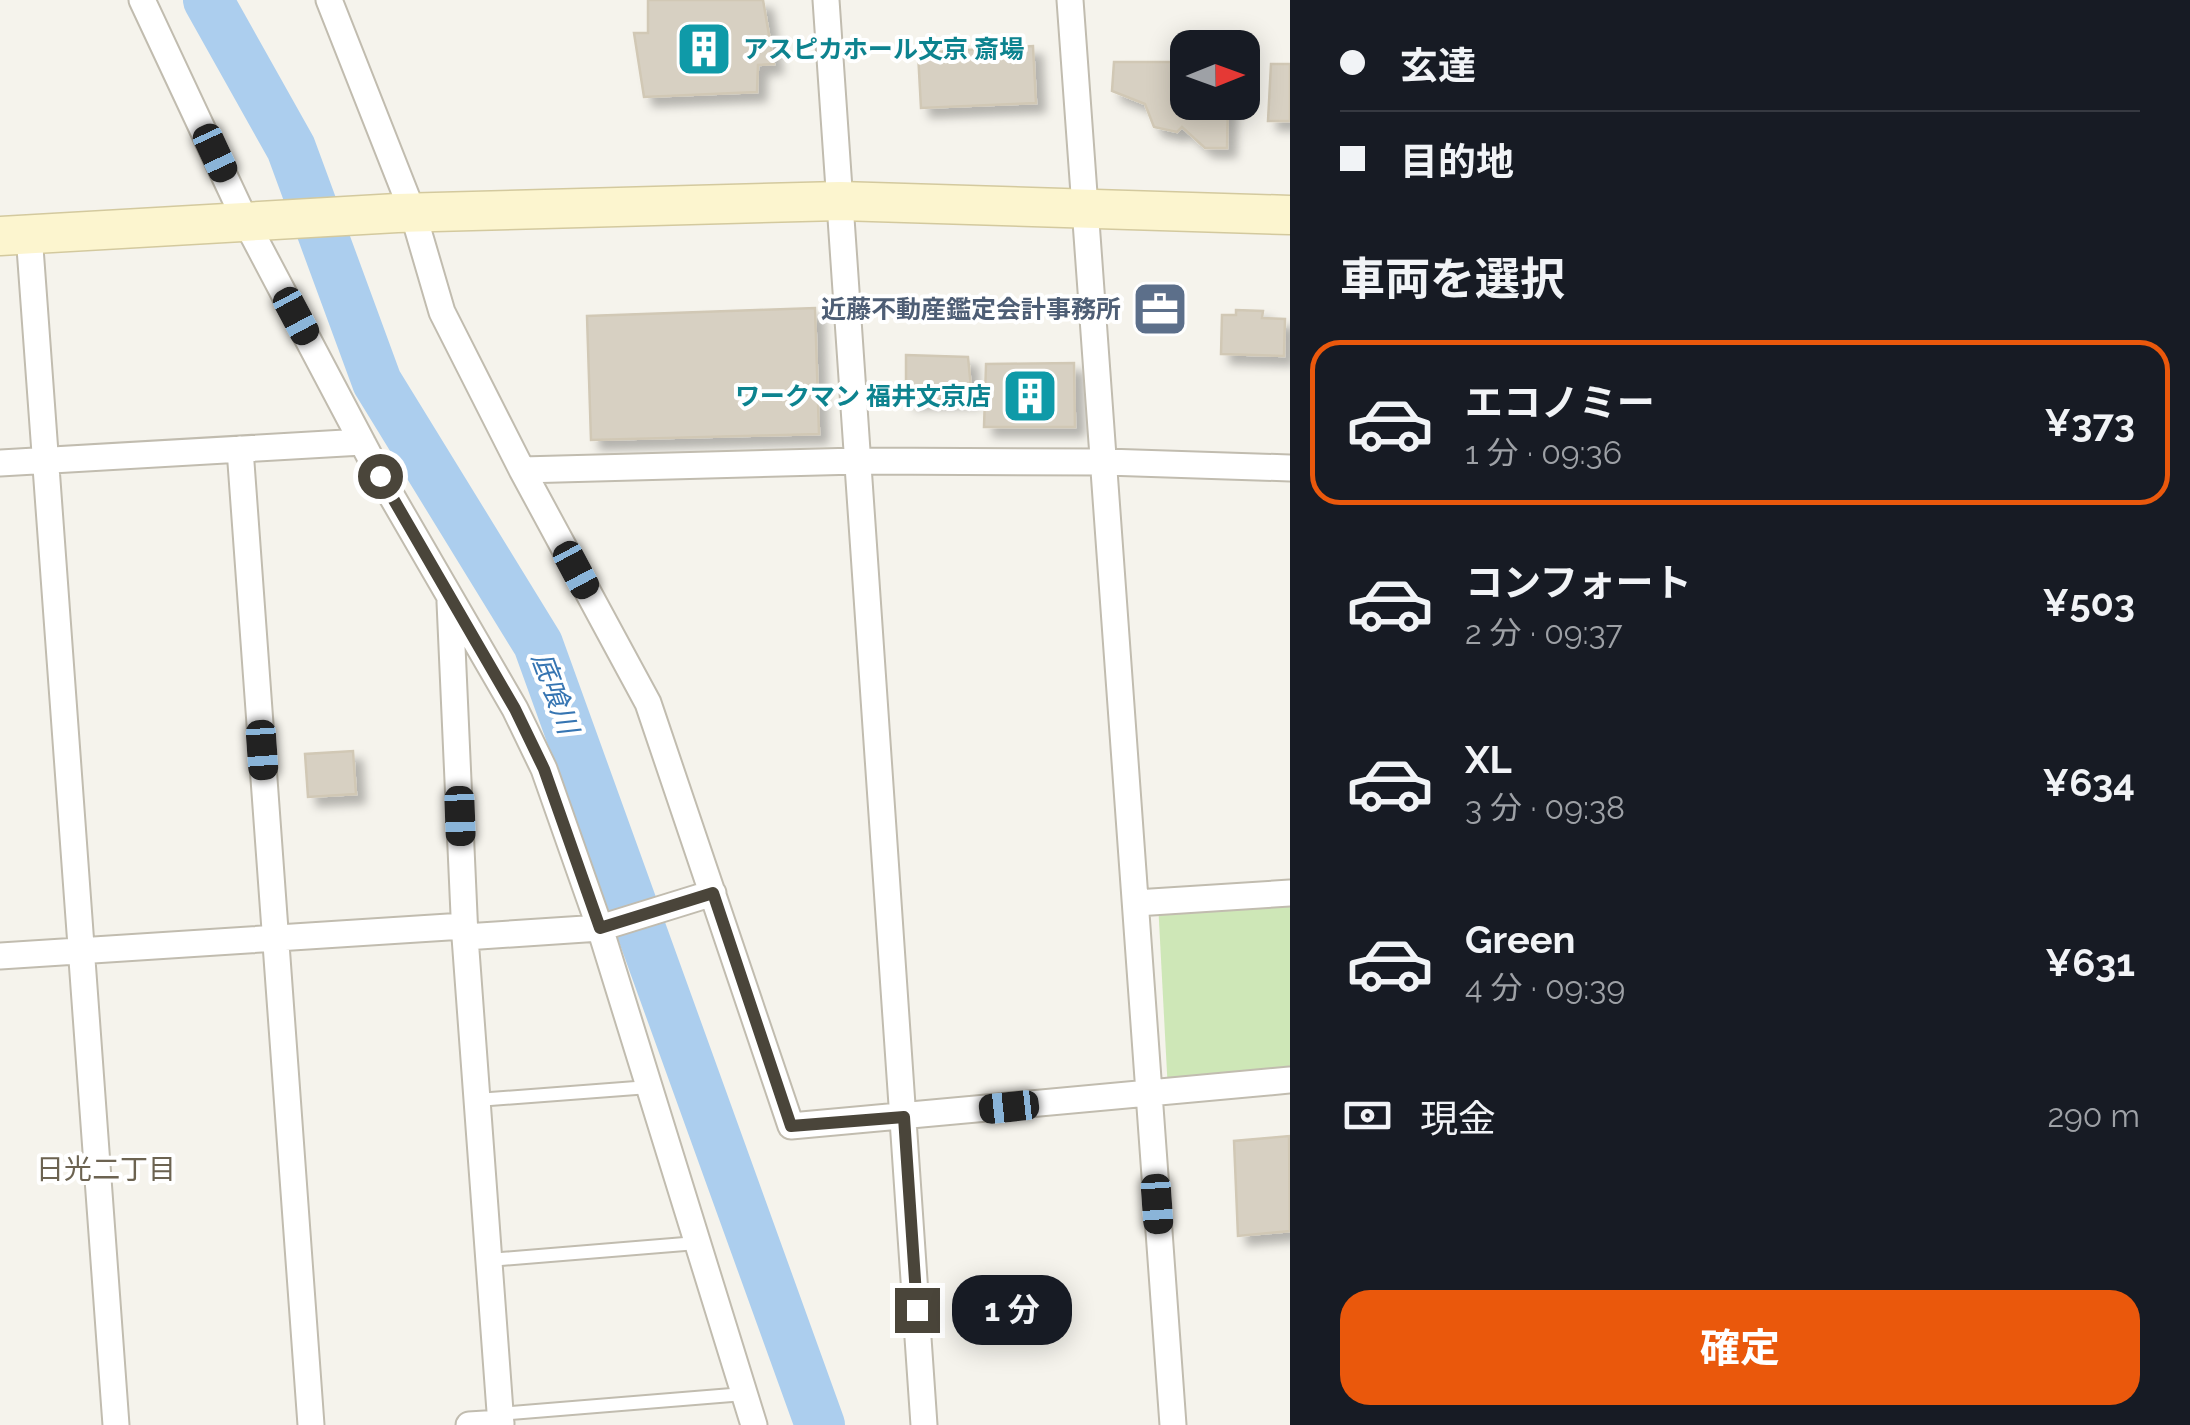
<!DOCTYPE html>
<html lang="ja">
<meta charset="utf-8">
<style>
:root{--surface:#171b24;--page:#20242c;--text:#f1f3f6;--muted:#9ea1a6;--line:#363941;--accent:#ea580c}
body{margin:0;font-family:Raleway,"Noto Sans JP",sans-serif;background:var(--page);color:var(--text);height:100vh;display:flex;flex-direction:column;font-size:38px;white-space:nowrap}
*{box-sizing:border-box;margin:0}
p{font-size:32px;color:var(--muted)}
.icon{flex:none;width:55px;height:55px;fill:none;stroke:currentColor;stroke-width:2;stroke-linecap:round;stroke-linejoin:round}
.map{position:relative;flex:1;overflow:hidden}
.details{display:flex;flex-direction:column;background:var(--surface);width:900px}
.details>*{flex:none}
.guide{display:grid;align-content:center;height:220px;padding:0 50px;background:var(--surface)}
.needle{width:65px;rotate:89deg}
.buttons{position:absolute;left:1170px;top:30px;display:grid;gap:20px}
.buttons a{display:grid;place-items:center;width:90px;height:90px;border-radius:20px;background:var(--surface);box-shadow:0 5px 25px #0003;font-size:50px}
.end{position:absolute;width:45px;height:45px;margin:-22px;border:12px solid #4a453a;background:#fff;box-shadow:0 0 0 5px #fff}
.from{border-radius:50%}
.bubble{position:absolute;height:70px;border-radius:30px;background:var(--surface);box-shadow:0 5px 25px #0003;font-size:32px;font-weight:700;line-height:70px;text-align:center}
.car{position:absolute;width:30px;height:60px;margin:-30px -15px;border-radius:12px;box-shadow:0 0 8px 2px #0007;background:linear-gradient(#222 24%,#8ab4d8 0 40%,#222 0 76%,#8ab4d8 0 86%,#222 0)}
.guide b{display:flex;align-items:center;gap:35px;height:95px;font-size:38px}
.guide b+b{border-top:2px solid var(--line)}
.guide i{width:25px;height:25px;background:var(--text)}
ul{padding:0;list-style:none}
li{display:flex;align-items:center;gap:30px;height:165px;margin:0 20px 15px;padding:0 30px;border:5px solid transparent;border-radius:30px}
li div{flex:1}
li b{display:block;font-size:38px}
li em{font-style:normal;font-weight:700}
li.current{border-color:var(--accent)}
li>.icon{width:90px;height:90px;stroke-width:1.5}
h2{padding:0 50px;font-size:45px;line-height:120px}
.pay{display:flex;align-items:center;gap:25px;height:110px;padding:0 50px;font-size:38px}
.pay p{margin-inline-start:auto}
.button{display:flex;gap:20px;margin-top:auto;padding:20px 50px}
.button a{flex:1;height:115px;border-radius:30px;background:var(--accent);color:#fff;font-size:40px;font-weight:700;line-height:115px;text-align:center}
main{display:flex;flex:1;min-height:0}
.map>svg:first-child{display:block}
</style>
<main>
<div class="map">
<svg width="1290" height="1425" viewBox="0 0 1290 1425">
<defs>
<filter id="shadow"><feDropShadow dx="9" dy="9" stdDeviation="5" flood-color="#0004"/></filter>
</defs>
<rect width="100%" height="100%" fill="#f5f3ec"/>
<path fill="#cee7b7" d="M1290,893V1073L1168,1092L1158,902Z"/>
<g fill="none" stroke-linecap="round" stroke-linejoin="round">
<path stroke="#acceee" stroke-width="50" d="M208,0L291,148L377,382L538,644L820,1425"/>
</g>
<path fill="#d7d0c2" stroke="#d1c8b5" stroke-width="2.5" filter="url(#shadow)" d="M648,0H763L774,64L758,65L757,92L644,97L634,33H648Z
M1033,46L1036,103L921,108L918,53Z
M1177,52H1188V102H1228L1227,148H1205L1182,127L1177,132L1154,127L1145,104L1112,91L1114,62H1175Z
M1271,64H1290V121H1268Z
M815,308L819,434L591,440L587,316Z
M1236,310L1263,311L1262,318L1285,319L1284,356L1221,354L1222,315H1236Z
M906,355L968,357L972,399L906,400Z
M1074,363L1075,427H984L986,364Z
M353,751L356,794L308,797L305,754Z
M1289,1136L1290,1231L1238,1236L1234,1141Z"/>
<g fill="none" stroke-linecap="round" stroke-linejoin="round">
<g stroke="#c1bcaf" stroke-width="16">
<path id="lane" d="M477,1100L649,1087
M489,1260L697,1243
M500,1414L744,1394"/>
</g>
<g stroke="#c1bcaf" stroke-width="29">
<path id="street" d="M142,0L246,222L380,476L515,709L544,769L600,928L754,1425
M329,0L413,213L442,312L522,470L648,703L791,1126L1290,1080
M826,0L924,1425
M1070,0L1173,1425
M29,234L116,1425
M240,449L311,1425
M0,463L362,442
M522,470L858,461L1106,462L1290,468
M450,602L465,937L501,1425
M1136,903L1290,893
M465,937L600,928L713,893
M0,956L464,926
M469,1425L501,1423"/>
</g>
<g stroke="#d3c99e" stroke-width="41">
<path id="secondary" d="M0,236L397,213L840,201L1290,215"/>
</g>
<use href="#lane" stroke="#fff" stroke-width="12"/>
<use href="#street" stroke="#fff" stroke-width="25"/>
<use href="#secondary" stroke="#fcf5cf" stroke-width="38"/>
</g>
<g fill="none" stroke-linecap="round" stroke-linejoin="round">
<path stroke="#4a453a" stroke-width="12" d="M380,476L515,709L544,769L600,928L713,893L791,1126L904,1117L917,1310"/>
</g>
<defs>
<g id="building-square" transform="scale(2.875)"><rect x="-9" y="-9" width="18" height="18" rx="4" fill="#0f9aa8" stroke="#fff"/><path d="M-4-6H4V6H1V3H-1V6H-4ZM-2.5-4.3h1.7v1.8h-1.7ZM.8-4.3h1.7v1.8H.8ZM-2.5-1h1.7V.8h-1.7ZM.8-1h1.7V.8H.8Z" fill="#fff"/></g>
<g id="office-square" transform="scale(2.875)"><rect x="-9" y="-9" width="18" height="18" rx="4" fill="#5c6f8a" stroke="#fff"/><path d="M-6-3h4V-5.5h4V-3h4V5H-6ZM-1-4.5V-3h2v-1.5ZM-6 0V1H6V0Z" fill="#fff"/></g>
</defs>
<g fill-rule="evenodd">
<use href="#building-square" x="704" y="49"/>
<use href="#office-square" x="1160" y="309"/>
<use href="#building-square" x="1030" y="396"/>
</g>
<g text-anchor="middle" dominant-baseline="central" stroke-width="8" stroke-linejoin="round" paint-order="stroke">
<g font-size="25" font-weight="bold" fill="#0d838f" stroke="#fff" text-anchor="start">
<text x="743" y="49">アスピカホール文京 斎場</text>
<text x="991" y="396" text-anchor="end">ワークマン 福井文京店</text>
</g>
<g font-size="25" font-weight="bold" fill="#4e5e75" stroke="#fff" text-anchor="end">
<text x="1121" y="309">近藤不動産鑑定会計事務所</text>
</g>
<g font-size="28" font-style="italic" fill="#3675b2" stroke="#fff">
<text transform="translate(555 693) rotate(70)">底喰川</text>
</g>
<g font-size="28" fill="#6c6351" stroke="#fff">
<text x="106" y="1169">日光二丁目</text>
</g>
</g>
</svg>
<div class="buttons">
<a><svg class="needle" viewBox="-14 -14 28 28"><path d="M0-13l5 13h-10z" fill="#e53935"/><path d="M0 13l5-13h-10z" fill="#9ea1a6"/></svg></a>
</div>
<i class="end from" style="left:380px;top:476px"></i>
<i class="end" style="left:917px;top:1310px"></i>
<div class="bubble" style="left:952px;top:1275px;width:120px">1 分</div>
<i class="car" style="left:215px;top:153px;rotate:155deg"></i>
<i class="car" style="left:296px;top:316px;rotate:152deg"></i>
<i class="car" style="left:576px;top:570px;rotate:152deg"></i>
<i class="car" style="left:262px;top:750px;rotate:176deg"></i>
<i class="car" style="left:460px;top:816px;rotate:178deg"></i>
<i class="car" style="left:1009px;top:1107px;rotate:264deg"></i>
<i class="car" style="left:1157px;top:1204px;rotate:176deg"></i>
</div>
<section class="details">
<div class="guide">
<b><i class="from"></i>玄達</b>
<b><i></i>目的地</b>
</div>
<h2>車両を選択</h2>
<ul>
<li class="current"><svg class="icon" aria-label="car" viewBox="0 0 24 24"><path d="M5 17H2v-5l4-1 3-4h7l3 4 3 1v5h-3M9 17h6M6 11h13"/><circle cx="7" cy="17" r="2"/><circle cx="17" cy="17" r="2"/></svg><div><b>エコノミー</b><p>1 分 · 09:36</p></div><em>¥373</em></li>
<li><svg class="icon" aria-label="car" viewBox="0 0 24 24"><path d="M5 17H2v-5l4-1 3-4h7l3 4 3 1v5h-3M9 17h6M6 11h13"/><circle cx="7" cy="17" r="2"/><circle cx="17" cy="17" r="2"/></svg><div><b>コンフォート</b><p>2 分 · 09:37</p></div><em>¥503</em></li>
<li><svg class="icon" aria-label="car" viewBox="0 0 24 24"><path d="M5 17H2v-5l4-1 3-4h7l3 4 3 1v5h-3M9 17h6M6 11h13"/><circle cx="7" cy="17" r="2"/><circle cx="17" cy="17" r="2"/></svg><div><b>XL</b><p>3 分 · 09:38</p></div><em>¥634</em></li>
<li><svg class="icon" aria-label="car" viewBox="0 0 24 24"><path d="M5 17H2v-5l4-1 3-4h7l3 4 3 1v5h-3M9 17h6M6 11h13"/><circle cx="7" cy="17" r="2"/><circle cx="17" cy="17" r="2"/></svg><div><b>Green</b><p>4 分 · 09:39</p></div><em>¥631</em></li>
</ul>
<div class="pay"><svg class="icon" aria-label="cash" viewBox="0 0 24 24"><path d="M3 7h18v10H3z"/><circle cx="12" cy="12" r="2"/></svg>現金<p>290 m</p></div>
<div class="button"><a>確定</a></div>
</section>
</main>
